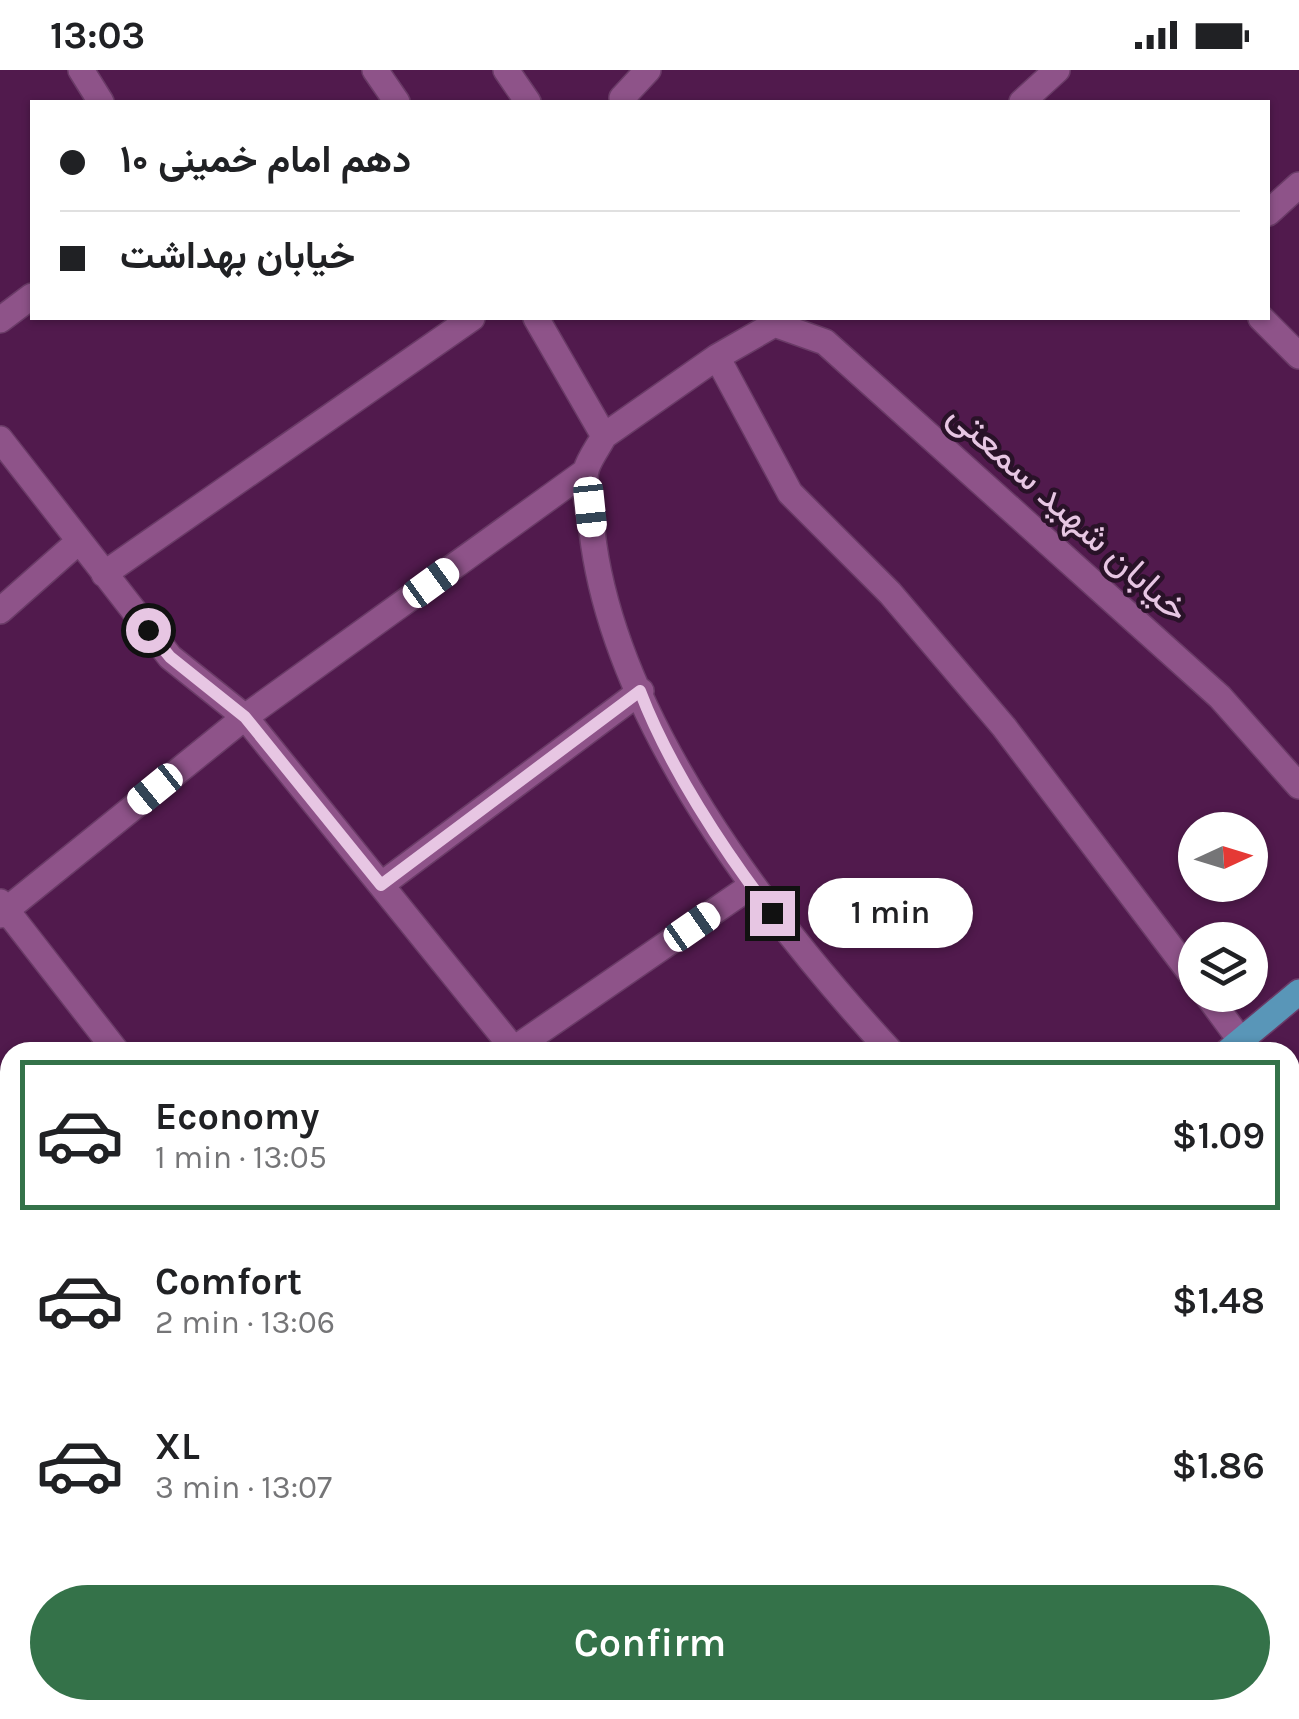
<!DOCTYPE html>
<meta charset="utf-8">
<style>
:root{--surface:#fff;--page:#f2f2f2;--text:#202124;--muted:#757577;--line:#e0e0e0;--accent:#347249}
body{margin:0;font-family:Karla,Vazirmatn,sans-serif;background:var(--page);color:var(--text);height:100vh;display:flex;flex-direction:column;font-size:38px;white-space:nowrap}
*{box-sizing:border-box;margin:0}
p{font-size:32px;color:var(--muted)}
.icon{flex:none;width:55px;height:55px;fill:none;stroke:currentColor;stroke-width:2;stroke-linecap:round;stroke-linejoin:round}
.map{position:relative;flex:1;overflow:hidden}
.panel{position:absolute;left:0px;top:972px;width:1300px;height:678px;display:flex;flex-direction:column;background:var(--surface);border-radius:30px 30px 0 0;box-shadow:0 2px 8px #0004}
.panel>*{flex:none}
.top-card{position:absolute;left:30px;top:30px;width:1240px;height:220px;border-radius:0px;box-shadow:0 2px 8px #0004;display:grid;align-content:center;height:220px;padding:0 30px;background:var(--surface)}
.needle{width:65px;rotate:86deg}
.controls{position:absolute;left:1178px;top:742px;display:grid;gap:20px}
.controls a{display:grid;place-items:center;width:90px;height:90px;border-radius:50%;background:var(--surface);box-shadow:0 2px 8px #0004;font-size:50px}
.end{position:absolute;width:45px;height:45px;margin:-22px;border:12px solid #e7c6e3;background:#111;box-shadow:0 0 0 5px #111}
.from{border-radius:50%}
.bubble{position:absolute;height:70px;border-radius:35px;background:var(--surface);box-shadow:0 2px 8px #0004;font-size:32px;font-weight:600;line-height:70px;text-align:center}
.car{position:absolute;width:30px;height:60px;margin:-30px -15px;border-radius:12px;box-shadow:0 0 8px 2px #0007;background:linear-gradient(#fff 24%,#345 0 40%,#fff 0 76%,#345 0 86%,#fff 0)}
.top-card b{display:flex;align-items:center;gap:35px;height:95px;font-size:38px}
.top-card b+b{border-top:2px solid var(--line)}
.top-card i{width:25px;height:25px;background:var(--text)}
ul{padding:18px 0 0;list-style:none}
li{display:flex;align-items:center;gap:30px;height:150px;margin:0 20px 15px;padding:0 10px;border:5px solid transparent;border-radius:0px}
li div{flex:1}
li b{display:block;font-size:38px}
li em{font-style:normal;font-weight:600}
li.current{border-color:var(--accent)}
li>.icon{width:90px;height:90px;stroke-width:1.5}
.cta{display:flex;gap:20px;margin-top:auto;padding:20px 30px}
.cta a{flex:1;height:115px;border-radius:60px;background:var(--accent);color:#fff;font-size:40px;font-weight:600;line-height:115px;text-align:center}
.status{display:flex;justify-content:space-between;align-items:center;height:70px;padding:0 50px;background:var(--surface);direction:ltr}
.status svg{height:28px;fill:currentColor}
.map>svg:first-child{display:block}
</style>
<div class="status"><b>13:03</b><svg viewBox="0 0 49 12"><path d="M0 12V9h3v3zM5 12V6h3v6zM10 12V3h3v9zM15 12V0h3v12zM26 1h20v11H26zM47 4h2v5h-2z"/></svg></div>
<div class="map">
<svg width="1299" height="1649" viewBox="0 0 1299 1649">
<rect width="100%" height="100%" fill="#511a4d"/>
<g fill="none" stroke-linecap="round" stroke-linejoin="round">
<g stroke="#6a3b67" stroke-width="28">
<path id="minor" d="M81,0L101,32
M375,0L397,32
M506,0L528,32
M622,28L648,0
M1022,32L1057,0
M1268,143L1299,115
M536,248L604,366C599,376 589,389 586,400C582,417 590,443 592,461C613,649 767,847 891,982
M771,248L777,255L825,272L1220,627L1299,716
M1261,248L1299,286
M0,250L32,226
M717,287L790,423L890,523L1004,657L1195,909
M604,366L717,287L785,248
M0,369L170,587L245,647L516,982
M104,504L472,248
M0,541L78,472
M381,815L641,621
M0,832L117,982
M0,845L245,647L586,401
M1207,925L1241,971
M514,979L751,816
M0,1265L10,1278
M0,1476L10,1468
M295,1640L302,1649"/>
</g>
<g stroke="#6a3b67" stroke-width="28">
<path id="major" d="M1227,982L1299,922
M1290,1047L1299,1040
M421,1649L433,1640
M563,1649L574,1640"/>
</g>
<use href="#minor" stroke="#8e5389" stroke-width="25"/>
<use href="#major" stroke="#5996b8" stroke-width="25"/>
</g>
<g fill="none" stroke-linecap="round" stroke-linejoin="round">
<path stroke="#e7c6e3" stroke-width="12" d="M148,560L170,587L245,647L381,815L640,621C668,695 723,780 772,843"/>
</g>
<g text-anchor="middle" dominant-baseline="central" stroke-width="9" stroke-linejoin="round" paint-order="stroke">
<g font-size="38" fill="#e7c6e3" stroke="#291228">
<text transform="translate(1069 442) rotate(42)">خیابان شهید سمعتی</text>
</g>
</g>
</svg>
<div class="controls">
<a><svg class="needle" viewBox="-14 -14 28 28"><path d="M0-13l5 13h-10z" fill="#e53935"/><path d="M0 13l5-13h-10z" fill="#757577"/></svg></a>
<a><svg class="icon" aria-label="layers" viewBox="0 0 24 24"><path d="M12 4l9 5-9 5-9-5zM3 14l9 5 9-5"/></svg></a>
</div>
<i class="end from" style="left:148px;top:560px"></i>
<i class="end" style="left:772px;top:843px"></i>
<div class="bubble" style="left:808px;top:808px;width:165px">1 min</div>
<i class="car" style="left:590px;top:437px;rotate:174deg"></i>
<i class="car" style="left:431px;top:513px;rotate:54deg"></i>
<i class="car" style="left:155px;top:719px;rotate:231deg"></i>
<i class="car" style="left:692px;top:857px;rotate:55deg"></i>
<div class="top-card">
<b><i class="from"></i>دهم امام خمینی ۱۰</b>
<b><i></i>خیابان بهداشت</b>
</div>
<section class="panel">
<ul>
<li class="current"><svg class="icon" aria-label="car" viewBox="0 0 24 24"><path d="M5 17H2v-5l4-1 3-4h7l3 4 3 1v5h-3M9 17h6M6 11h13"/><circle cx="7" cy="17" r="2"/><circle cx="17" cy="17" r="2"/></svg><div><b>Economy</b><p>1 min · 13:05</p></div><em>$1.09</em></li>
<li><svg class="icon" aria-label="car" viewBox="0 0 24 24"><path d="M5 17H2v-5l4-1 3-4h7l3 4 3 1v5h-3M9 17h6M6 11h13"/><circle cx="7" cy="17" r="2"/><circle cx="17" cy="17" r="2"/></svg><div><b>Comfort</b><p>2 min · 13:06</p></div><em>$1.48</em></li>
<li><svg class="icon" aria-label="car" viewBox="0 0 24 24"><path d="M5 17H2v-5l4-1 3-4h7l3 4 3 1v5h-3M9 17h6M6 11h13"/><circle cx="7" cy="17" r="2"/><circle cx="17" cy="17" r="2"/></svg><div><b>XL</b><p>3 min · 13:07</p></div><em>$1.86</em></li>
</ul>
<div class="cta"><a>Confirm</a></div>
</section>
</div>
